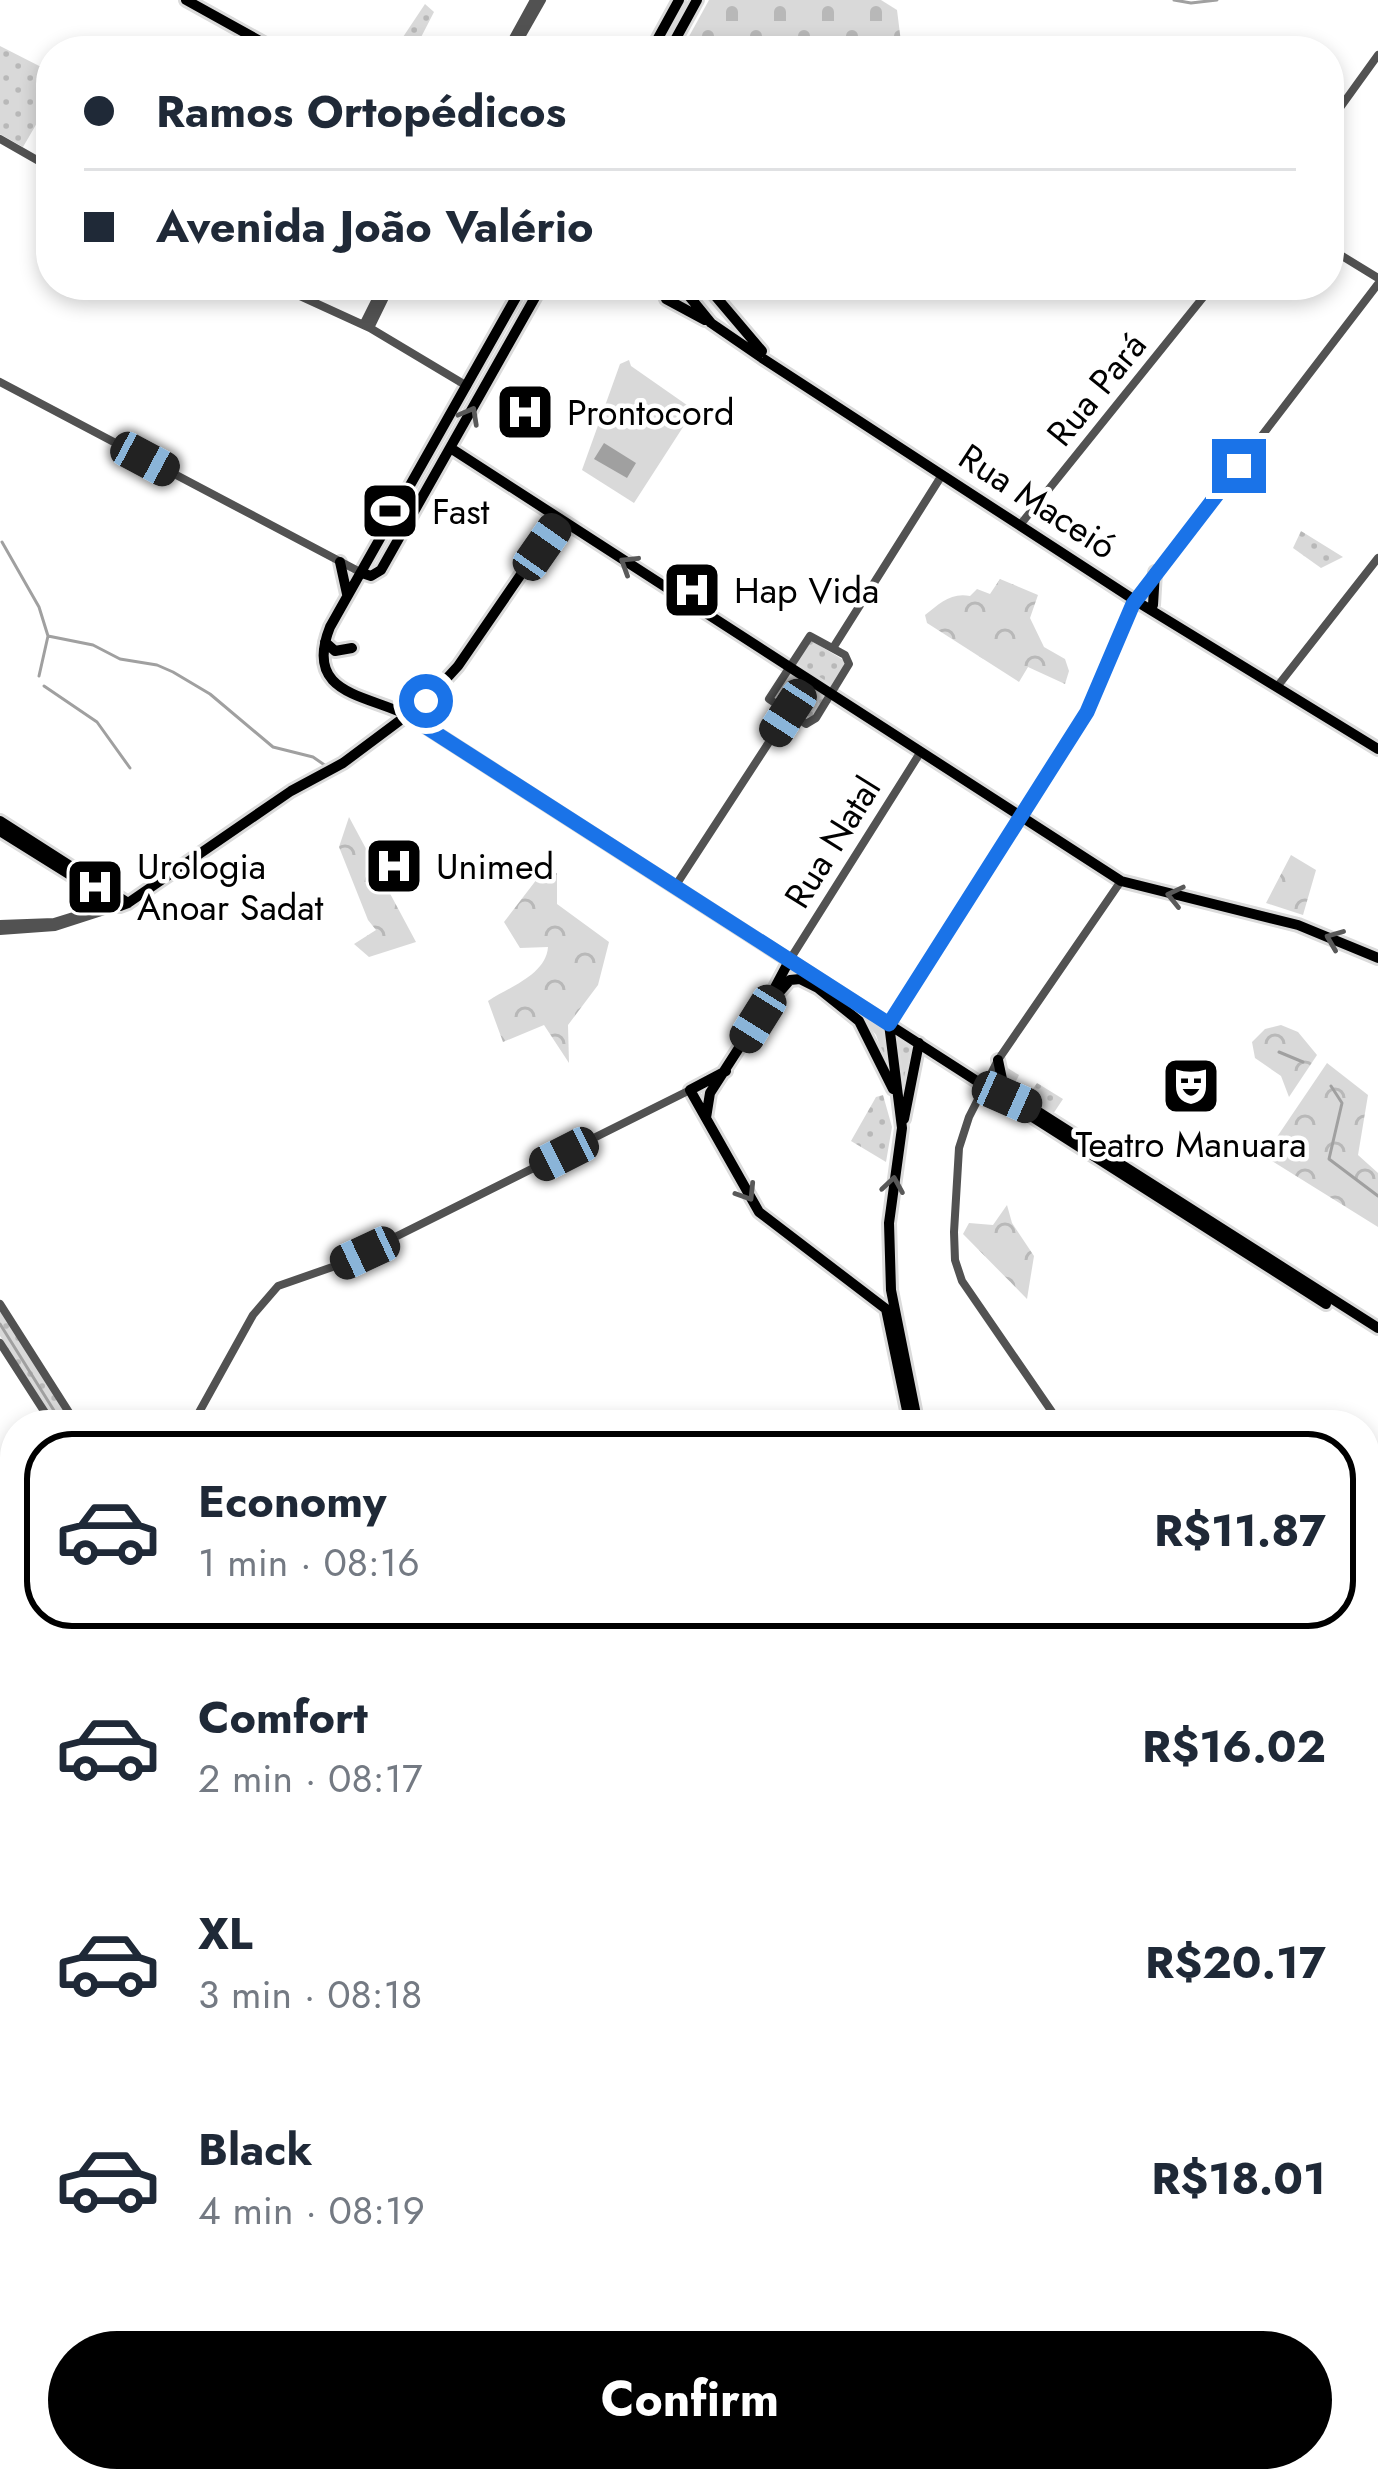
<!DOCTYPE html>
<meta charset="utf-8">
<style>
:root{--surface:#fff;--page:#f2f2f3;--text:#1f2937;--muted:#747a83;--line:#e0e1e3;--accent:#000}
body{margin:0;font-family:Jost,sans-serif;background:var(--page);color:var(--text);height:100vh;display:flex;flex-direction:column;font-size:45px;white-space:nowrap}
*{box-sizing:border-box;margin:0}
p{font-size:39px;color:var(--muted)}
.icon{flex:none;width:66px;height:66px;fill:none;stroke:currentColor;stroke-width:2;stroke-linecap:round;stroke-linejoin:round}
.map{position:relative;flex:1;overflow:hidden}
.panel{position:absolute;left:0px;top:1410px;width:1380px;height:1083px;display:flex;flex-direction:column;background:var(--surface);border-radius:48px 48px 0 0;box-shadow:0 6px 18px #0003}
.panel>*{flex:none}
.top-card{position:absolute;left:36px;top:36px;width:1308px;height:264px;border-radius:48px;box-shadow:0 6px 18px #0003;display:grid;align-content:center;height:264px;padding:0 48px;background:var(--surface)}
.end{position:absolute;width:54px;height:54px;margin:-27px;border:15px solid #1a73e8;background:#fff;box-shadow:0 0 0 6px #fff}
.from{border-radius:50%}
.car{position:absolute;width:36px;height:72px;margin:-36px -18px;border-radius:15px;box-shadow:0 0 9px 3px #0007;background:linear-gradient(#222 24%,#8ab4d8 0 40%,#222 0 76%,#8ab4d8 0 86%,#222 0)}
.top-card b{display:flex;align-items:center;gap:42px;height:114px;font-size:45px}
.top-card b+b{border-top:3px solid var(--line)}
.top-card i{width:30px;height:30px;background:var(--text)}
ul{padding:21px 0 0;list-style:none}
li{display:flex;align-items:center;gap:36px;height:198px;margin:0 24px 18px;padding:0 24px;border:6px solid transparent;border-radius:48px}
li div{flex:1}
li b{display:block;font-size:45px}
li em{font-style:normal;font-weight:700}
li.on{border-color:var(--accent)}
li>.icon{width:108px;height:108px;stroke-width:1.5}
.action{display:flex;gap:24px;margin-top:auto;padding:24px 48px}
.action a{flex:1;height:138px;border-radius:72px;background:var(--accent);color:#fff;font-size:48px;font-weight:700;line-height:138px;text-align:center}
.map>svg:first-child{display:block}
</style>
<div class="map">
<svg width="1378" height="2492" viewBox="0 0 1378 2492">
<defs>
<pattern id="forest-crowns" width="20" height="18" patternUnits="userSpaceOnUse" patternTransform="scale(3)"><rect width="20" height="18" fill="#d9d9d9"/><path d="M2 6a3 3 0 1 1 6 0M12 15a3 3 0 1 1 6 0" fill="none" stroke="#b8b8b8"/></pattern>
<pattern id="cemetery-stones" width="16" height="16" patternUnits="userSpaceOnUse" patternTransform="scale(3)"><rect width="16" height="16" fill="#d9d9d9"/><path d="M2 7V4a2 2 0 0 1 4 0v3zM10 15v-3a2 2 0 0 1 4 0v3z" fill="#b8b8b8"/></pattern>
<pattern id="park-dots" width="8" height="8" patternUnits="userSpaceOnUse" patternTransform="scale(3)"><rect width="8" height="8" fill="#d9d9d9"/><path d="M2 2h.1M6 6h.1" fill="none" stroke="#b8b8b8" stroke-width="1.8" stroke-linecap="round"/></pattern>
</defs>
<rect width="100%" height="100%" fill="#fff"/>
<path fill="url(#forest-crowns)" d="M1000,579L1038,595L1030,618L1044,647L1065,659L1069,671L1065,684L1028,667L1019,682L927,623L925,615C939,604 951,592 970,596L977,589L990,594Z
M349,817L416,942L369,957L354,944L376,930L368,920L339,847Z
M1291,855L1316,870L1303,915L1266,903Z
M557,873V904L609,942L598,985L568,1025L569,1063L544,1025L503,1042L488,1001C509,987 546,975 548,947L520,948L504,922L537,879Z
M1281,1025L1298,1032L1317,1055L1289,1097L1281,1076L1255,1058L1252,1042L1265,1029Z
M1327,1063L1368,1095L1358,1155L1378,1173V1227L1264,1156Z
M1007,1205L1012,1223L1034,1256L1027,1299L963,1234L969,1223L993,1225Z
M1365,1745H1374L1373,1771L1378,1773V1840L1365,1841V1832L1374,1828L1365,1803Z
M15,2225V2285L8,2288L0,2266V2231Z"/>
<path fill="url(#cemetery-stones)" d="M709,0H881L897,10L901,42L896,51H681Z"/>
<path fill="url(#park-dots)" d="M425,4L434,12L416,47L399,43Z
M0,46L51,72V99L23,147L0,134Z
M1301,531L1343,557L1321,568L1293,548Z
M810,640L847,662L809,723L773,700Z
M852,1005L883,1024L886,1050L895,1051L896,1033L913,1042L904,1101L896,1056L883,1055L876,1035Z
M1003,1065L1019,1075L1014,1085L1029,1094L1037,1083L1063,1099L1051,1117L1005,1085Z
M883,1095L892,1127L886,1162L851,1141L876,1097Z
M0,1307L75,1425H56L0,1336Z"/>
<path fill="#d9d9d9" d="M629,360L631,366L694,410L634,503L582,470L620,364Z"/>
<path fill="#a0a0a0" d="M604,443L636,463L627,478L594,459Z"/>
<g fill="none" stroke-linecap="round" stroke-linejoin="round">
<path stroke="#a0a0a0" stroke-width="3" d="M1174,0L1191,3L1217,0
M2,542L39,607L48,636L39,676
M48,636L93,645L120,659L157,665L173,672L210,694L273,747L313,757L326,766
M44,686L97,722L130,768
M1279,1052L1303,1062
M1331,1086L1342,1103L1329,1159L1378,1196
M0,1324L63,1425
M1365,2056L1368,2025L1378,2012
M1365,2422L1378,2420
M408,2478L412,2491"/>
<g stroke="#dbdbdb" stroke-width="16">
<path id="major" d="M186,0L278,51
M651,51L679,0
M669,51L697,0
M523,285L330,627C303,695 366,694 409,716L983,1085L1037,1111L1378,1328
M680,285L711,323L762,358L1136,601L1378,749
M706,285L762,351
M666,299L705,320
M452,449L1121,881L1298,925L1378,958
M340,562L347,594
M362,573L371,576L381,570L542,285
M1153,605L1155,572
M325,642L335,651L352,648
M0,821L128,903
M0,831L120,906L128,903L291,791L343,763L426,701L458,666L559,519
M89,911L92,889
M772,993L789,961
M763,1011L790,980L800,979L818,988L859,1021L893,1089
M889,1024L902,1128L889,1223L891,1290L918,1425
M998,1060L1003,1084L1023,1100
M726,1071L690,1090L759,1212L886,1309L910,1425
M1023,1111L1326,1304
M706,1118L710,1093L764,1009
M904,1119L919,1043
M897,2478L901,2492"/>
</g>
<path stroke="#525252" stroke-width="8" d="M506,51L534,0
M513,51L542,0
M1329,123L1378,55
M0,139L51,168
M1329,248L1378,278
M276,285L370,328L467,386
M363,325L383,285
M370,328L391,285
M0,382L362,573
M1020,525L1213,285
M810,636L845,655L849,664L816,718L806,724L769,699Z
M833,648L942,475
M1280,683L1378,558
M674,888L788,713
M0,924L54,922L109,905
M0,931L55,927L120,906
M789,961L920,753
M889,1024L1087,712L1139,596L1378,284
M0,1304L77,1425
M0,1343L53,1425
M192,1425L253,1315L278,1286L341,1264L690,1090
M1061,1425L962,1281L955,1260L954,1232L959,1148L969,1117L998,1060L1121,881
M0,1571L15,1565
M1365,1709L1378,1711
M1365,1948L1378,1978
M0,1969L15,2014
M0,2201L15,2195
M1365,2212L1378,2197
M272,2478L281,2492
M0,2491V2492
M425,2492L476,2478"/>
<use href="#major" stroke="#000" stroke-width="10"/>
</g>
<defs><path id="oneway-chevron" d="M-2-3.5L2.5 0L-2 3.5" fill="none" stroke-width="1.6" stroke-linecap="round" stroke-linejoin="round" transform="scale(3)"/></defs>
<g stroke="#595959">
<use href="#oneway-chevron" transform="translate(470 415) rotate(-61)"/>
<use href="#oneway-chevron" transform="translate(628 564) rotate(-148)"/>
<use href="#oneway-chevron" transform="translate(1175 896) rotate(-167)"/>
<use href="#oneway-chevron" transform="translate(1334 939) rotate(-158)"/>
<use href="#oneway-chevron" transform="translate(893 1185) rotate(-81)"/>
<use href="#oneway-chevron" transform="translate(747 1193) rotate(58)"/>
</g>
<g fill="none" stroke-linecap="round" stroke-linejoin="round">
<path stroke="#1a73e8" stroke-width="15" d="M426,701L409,716L889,1024L1087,712L1133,604L1239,466"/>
</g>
<defs>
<g id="hospital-square" transform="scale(3)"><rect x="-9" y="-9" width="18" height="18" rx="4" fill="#000" stroke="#fff"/><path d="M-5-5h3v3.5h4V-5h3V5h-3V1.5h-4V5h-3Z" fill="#fff"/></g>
<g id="stadium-square" transform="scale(3)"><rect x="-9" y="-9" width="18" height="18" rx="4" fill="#000" stroke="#fff"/><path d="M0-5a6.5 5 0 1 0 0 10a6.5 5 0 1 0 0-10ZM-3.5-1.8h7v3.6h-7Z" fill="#fff"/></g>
<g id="theatre-square" transform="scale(3)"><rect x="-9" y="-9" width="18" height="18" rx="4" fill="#000" stroke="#fff"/><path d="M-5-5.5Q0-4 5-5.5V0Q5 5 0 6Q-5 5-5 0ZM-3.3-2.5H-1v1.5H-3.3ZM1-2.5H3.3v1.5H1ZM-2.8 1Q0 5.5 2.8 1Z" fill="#fff"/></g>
</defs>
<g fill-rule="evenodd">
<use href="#hospital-square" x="525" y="412"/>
<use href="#stadium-square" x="390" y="511"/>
<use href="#hospital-square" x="692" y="590"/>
<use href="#hospital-square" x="394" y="866"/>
<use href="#hospital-square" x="95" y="887"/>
<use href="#theatre-square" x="1191" y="1086"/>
</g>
<g text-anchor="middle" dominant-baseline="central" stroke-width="9" stroke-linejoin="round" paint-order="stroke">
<g font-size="36" fill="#000" stroke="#fff">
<text transform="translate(1096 389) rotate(-51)">Rua Pará</text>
<text transform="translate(1038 501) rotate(33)">Rua Maceió</text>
<text transform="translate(832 842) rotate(-58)">Rua Natal</text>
</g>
<g font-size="36" fill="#000" stroke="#fff" text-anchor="start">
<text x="567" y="412">Prontocord</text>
<text x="432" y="511">Fast</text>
<text x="734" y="590">Hap Vida</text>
<text x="137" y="866">Urologia<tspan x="137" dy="41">Anoar Sadat</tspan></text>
<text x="436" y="866">Unimed</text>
<text x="1191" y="1144" text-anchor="middle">Teatro Manuara</text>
</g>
</g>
</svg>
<i class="end from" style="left:426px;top:701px"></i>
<i class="end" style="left:1239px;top:466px"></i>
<i class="car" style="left:145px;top:459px;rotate:118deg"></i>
<i class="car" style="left:542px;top:547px;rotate:35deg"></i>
<i class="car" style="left:788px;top:713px;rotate:213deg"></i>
<i class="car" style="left:758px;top:1019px;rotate:212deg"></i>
<i class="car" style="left:1007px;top:1097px;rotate:114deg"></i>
<i class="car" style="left:564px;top:1154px;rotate:243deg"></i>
<i class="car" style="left:365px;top:1253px;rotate:245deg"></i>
<div class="top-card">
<b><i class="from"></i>Ramos Ortopédicos</b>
<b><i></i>Avenida João Valério</b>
</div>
<section class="panel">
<ul>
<li class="on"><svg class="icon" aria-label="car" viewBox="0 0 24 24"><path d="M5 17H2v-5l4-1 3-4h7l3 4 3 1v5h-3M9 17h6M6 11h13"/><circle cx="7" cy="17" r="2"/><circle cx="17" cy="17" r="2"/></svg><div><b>Economy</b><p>1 min · 08:16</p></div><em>R$11.87</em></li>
<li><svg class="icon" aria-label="car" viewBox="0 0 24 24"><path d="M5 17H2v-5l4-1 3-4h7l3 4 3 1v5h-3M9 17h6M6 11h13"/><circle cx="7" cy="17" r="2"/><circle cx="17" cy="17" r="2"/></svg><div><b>Comfort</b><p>2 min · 08:17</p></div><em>R$16.02</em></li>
<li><svg class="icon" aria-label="car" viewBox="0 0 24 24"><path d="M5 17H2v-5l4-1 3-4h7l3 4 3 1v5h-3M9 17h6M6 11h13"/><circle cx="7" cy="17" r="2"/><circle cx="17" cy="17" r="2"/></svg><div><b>XL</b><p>3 min · 08:18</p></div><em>R$20.17</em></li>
<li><svg class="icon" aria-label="car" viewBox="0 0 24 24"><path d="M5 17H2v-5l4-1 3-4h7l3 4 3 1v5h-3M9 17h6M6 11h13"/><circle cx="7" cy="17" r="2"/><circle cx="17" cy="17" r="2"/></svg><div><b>Black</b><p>4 min · 08:19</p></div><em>R$18.01</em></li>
</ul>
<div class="action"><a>Confirm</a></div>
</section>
</div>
